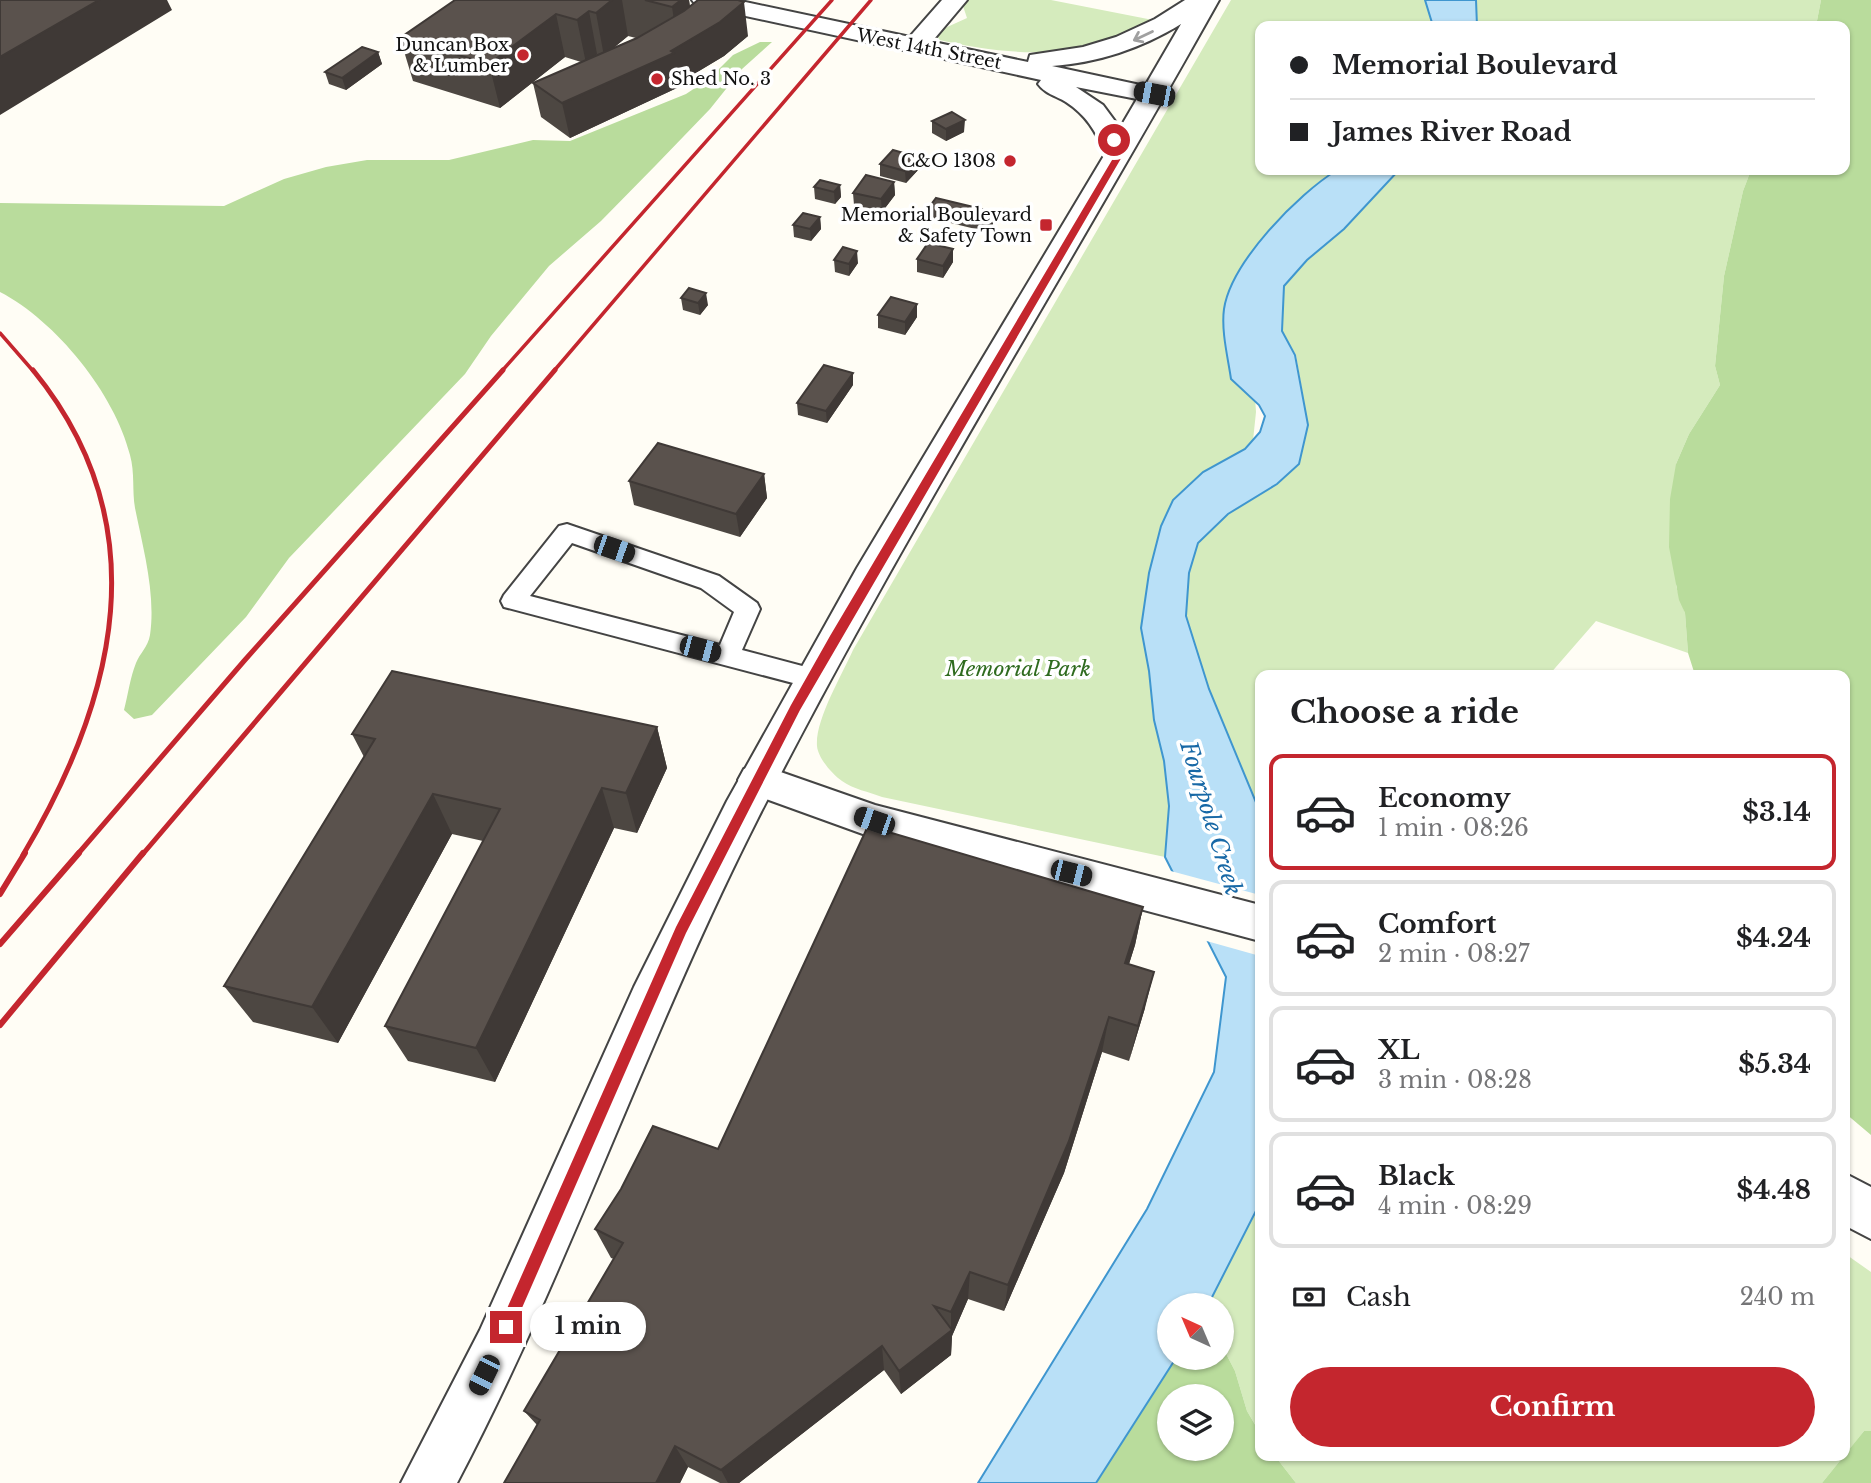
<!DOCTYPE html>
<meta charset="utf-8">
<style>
:root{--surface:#fff;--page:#f2f2f2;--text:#202124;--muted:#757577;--line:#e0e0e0;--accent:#c4262e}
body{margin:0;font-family:"Libre Baskerville",serif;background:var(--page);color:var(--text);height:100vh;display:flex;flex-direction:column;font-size:26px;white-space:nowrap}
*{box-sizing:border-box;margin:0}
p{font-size:23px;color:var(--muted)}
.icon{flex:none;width:38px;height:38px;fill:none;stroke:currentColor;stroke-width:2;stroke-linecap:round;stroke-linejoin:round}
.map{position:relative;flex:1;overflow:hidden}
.panel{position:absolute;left:1255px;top:670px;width:595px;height:791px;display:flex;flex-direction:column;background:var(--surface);border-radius:14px;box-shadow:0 2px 5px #0004}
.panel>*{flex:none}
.top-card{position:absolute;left:1255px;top:21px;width:595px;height:154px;border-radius:14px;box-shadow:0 2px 5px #0004;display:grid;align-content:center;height:154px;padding:0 35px;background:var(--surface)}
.needle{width:46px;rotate:316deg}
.buttons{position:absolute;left:1157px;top:1293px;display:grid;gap:14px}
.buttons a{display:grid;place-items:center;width:77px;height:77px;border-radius:50%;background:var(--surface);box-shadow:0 2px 5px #0004;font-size:35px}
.end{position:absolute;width:32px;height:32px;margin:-16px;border:9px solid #c4262e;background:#fff;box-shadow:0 0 0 4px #fff}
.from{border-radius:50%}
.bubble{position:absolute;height:49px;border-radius:24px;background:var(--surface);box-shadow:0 2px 5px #0004;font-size:23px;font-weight:800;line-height:49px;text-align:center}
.car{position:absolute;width:21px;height:42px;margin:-21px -10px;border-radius:9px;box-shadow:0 0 5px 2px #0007;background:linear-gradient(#222 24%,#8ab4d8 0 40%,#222 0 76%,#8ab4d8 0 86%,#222 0)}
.top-card b{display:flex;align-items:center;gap:24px;height:66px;font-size:26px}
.top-card b+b{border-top:2px solid var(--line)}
.top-card i{width:18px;height:18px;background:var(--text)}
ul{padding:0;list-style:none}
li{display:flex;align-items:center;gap:21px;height:116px;margin:0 14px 10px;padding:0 21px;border:4px solid var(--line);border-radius:14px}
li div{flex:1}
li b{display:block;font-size:26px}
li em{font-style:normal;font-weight:800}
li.on{border-color:var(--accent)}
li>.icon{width:63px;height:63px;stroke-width:1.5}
h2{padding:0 35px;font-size:32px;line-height:84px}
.pay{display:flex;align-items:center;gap:18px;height:77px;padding:0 35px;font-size:26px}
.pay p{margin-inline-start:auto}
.cta{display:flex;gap:14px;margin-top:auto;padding:14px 35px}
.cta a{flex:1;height:80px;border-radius:42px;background:var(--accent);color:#fff;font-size:28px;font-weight:800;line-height:80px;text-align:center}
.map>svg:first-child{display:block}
</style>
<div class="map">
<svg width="1871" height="1483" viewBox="0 0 1871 1483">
<rect width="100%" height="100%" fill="#fffdf5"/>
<path fill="#d5ebbd" d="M961,0H1051L1158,21C1079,60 1019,58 935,39L945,28L967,18Z
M1231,0H1443L1451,26H1260V170H1356L1325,193L1252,353L1256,412L1252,450L1171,534L1209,863L1165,857L882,797C869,792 853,789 842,781C832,774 818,758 817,746C815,720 842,675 853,650Z
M1476,0H1821L1816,26H1477Z
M1399,170H1751L1743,191L1724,276L1715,366L1720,385L1689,434L1676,464V586L1685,613L1688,653L1596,621L1549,675L1260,676V812L1209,689L1186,616L1189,573L1198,543L1228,514L1277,484L1308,425L1296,355L1282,331L1284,286L1307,260L1344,229Z
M1260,1203V1433L1247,1411L1235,1371L1222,1346V1306H1208Z
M1844,1253L1871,1272V1431H1864L1845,1455Z
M1275,1456H1844L1822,1483H1296Z"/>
<path fill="#b9dc9c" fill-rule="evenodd" d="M1821,0H1871V1135L1845,1113L1844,676L1695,675L1688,653L1685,613L1679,600L1669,547L1670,499L1676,464L1689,434L1720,385L1715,366L1724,276L1743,191L1751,170H1844V26H1816Z
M760,42H772L742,69L710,109L656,165L601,221L549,266L491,336L465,374L289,558L246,617L152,715L134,719L124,710C128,695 130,678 136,663C140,653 148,647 150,635C156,594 143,548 135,508C132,491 135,473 130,455C115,394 56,321 0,292V203L224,206L284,179L326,167L367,160H449L533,140L570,141L686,94L710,78L733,55Z
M1222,1346L1235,1371L1247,1411L1260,1433V1456H1275L1296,1483H1096L1176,1358H1222ZM1169,1396H1222V1449H1169Z
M1864,1431H1871V1483H1822Z"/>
<path fill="#b9e0f7" stroke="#3f96cf" stroke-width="2" d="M1425,0H1476L1477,26H1433Z
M1337,170H1399L1344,229L1307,260L1284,286L1282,331L1295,355L1308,425L1299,464L1277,484L1228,514L1198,543L1189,573L1186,616L1209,689L1260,812V1203L1208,1305L1169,1306V1358H1176L1096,1483H978L1147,1209L1214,1072L1226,977L1165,857L1169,806L1164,761L1154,720L1149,671L1141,628L1149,573L1161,526L1173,500L1203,472L1245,449L1260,432L1265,416L1259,405L1231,379C1228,358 1221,331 1224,309C1231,262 1298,194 1337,170Z"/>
<path fill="#fffdf5" d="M1167,870L1260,895V956L1203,940Z"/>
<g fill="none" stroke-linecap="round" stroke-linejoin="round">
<g stroke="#444" stroke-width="4">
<path id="service" d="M567,524L719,576L757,603L760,609L742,650L821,671L825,678L821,685L812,688L504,607L501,601L504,595L559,526ZM572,543L701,588L734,612L720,645L530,596Z"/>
</g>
<g stroke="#444" stroke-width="4">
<path id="minor" d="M942,0H967L924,51L915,53L906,51L903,46L906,41Z
M758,764L875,805L1260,905V941L874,838L744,791L738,780L744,769Z
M1844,1173L1871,1187V1239L1844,1225Z"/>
</g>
<g stroke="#444" stroke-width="4">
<path id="tertiary" d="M692,0H736L1028,62L1030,55L1083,47L1116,37L1155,19L1185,0H1219C1067,272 900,539 758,818C648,1035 570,1268 457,1483H401L480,1330L634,987L727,801L857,568L1105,154C1096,131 1086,115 1066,102C1056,96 1044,93 1038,84L1041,80L704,7L696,5ZM1181,24L1145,86L1052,66C1097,63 1142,48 1181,24ZM1076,87L1137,99L1120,128L1103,105Z"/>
</g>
<use href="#service" fill="#fff" fill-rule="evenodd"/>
<use href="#minor" fill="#fff" fill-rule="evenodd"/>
<use href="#tertiary" fill="#fff" fill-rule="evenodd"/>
<path stroke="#c4262e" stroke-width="3.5" d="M0,333L34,372
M501,372L832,0
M553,372L871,0"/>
<path stroke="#c4262e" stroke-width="5" d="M23,855C117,697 159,524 33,370
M77,855L244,661L503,370
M142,855L555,370"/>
<path stroke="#c4262e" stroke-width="6" d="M0,894L25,853
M0,944L79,853
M0,1025L143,853"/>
</g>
<path fill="#4d4742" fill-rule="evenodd" d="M455,0H689L690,6L748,36L724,56L679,83V87L570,138L541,117L533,83L581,62L565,57L500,108L413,81L400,38ZM628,36L636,38L613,48Z
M378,52L382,64L346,90L329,84L325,72Z
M932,121L964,132L946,141L932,133Z
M918,157L919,169L906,183L880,176V164Z
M894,182L895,195L882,212L854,205L853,193Z
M840,185L841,197L835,204L815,199L814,187Z
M930,206L994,212L993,224L988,232L930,218Z
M820,217L821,229L811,241L794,237L793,225Z
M917,259L953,262L943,278L917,272Z
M834,260L858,263L849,276L835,272Z
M681,298L708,305L700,315L683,310Z
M917,304V317L905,335L878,328V315Z
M853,385L827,423L798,415L797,403Z
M764,474L767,498L740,537L634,505L629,481Z
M657,727L667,768L637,833L614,828L495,1082L408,1061L385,1026L483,841L452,834L338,1043L253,1022L224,986L364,757L352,734Z
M1143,907L1135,945L1129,964L1145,1008L1129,1061L1102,1052L1064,1173L1004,1311L968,1299L952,1336L951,1355L901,1394L884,1370L739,1483H720L688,1467L680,1483H504L537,1425L524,1411L614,1259L611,1258L595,1229L718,1149Z"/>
<path fill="#3f3936" d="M99,0H167L172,10L0,115V57Z
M612,0H622L628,36L604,56L596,13Z
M671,0H689L693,38L744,2L748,36L724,56L679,83V87L570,138L562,103L678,47Z
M589,11L597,54L586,63L577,20Z
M556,14L565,57L500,108L489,64Z
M378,52L382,64L346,90L342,78Z
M965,120L964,132L946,141V129Z
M918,157L919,169L906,183L905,171Z
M894,182L895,195L882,212L881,199Z
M840,185L841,197L835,204L834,192Z
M994,212L993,224L988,232L989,220Z
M820,217L821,229L811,241L810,229Z
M953,249V262L943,278V266Z
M857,251L858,263L849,276V264Z
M706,293L708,305L700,315L698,303Z
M917,304V317L905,335V322Z
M853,373V385L827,423L826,411Z
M764,474L767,498L740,537L736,514Z
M657,727L667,768L637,833L626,793Z
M602,788L614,828L495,1082L476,1048Z
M433,794L452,834L338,1043L312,1007Z
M1143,907L1135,945L1118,999L1125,963Z
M1154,972L1145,1008L1129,1061L1138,1026Z
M1109,1017L1102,1052L1064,1173L1004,1311L1008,1285Z
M970,1272L968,1299L952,1336L951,1355L901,1394L899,1371L951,1330V1312Z
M882,1346L884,1370L739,1483H728L721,1470Z
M675,1446L688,1467L680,1483H656Z"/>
<path fill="#5a524d" stroke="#3f3936" stroke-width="2" d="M0,0H99L0,57Z
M455,0H612L596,13L589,11L577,20L556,14L489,64L400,38Z
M645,0H681L672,7Z
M698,0H738L744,2L720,22L671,51L674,53L562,103L533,83L637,38L684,11Z
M362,47L378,52L342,78L325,72Z
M952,112L965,120L946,129L932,121Z
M893,150L918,157L905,171L880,164Z
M866,175L894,182L881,199L853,193Z
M820,180L840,185L834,192L814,187Z
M936,198L994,212L989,220L930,206Z
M803,213L820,217L810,229L793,225Z
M928,243L953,249L943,266L917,259Z
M843,247L857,251L849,264L834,260Z
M689,288L706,293L698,303L681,298Z
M891,297L917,304L905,322L878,315Z
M824,365L853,373L826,411L797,403Z
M658,443L764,474L736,514L629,481Z
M392,671L657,727L626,793L602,788L476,1048L385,1026L500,809L433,794L312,1007L224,986L375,739L352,734Z
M868,826L1143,907L1125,963L1154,972L1138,1026L1109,1017L1069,1141L1008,1285L970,1272L951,1312L934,1306L952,1330L899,1371L882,1346L721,1470L675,1446L656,1483H504L540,1420L524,1411L623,1243L595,1229L621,1189L653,1126L718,1149Z"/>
<defs><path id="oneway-shaft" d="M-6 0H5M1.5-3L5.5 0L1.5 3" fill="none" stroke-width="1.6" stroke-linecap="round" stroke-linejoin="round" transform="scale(1.75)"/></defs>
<use stroke="#a0a0a0" href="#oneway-shaft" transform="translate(1143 36) rotate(155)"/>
<path fill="#c4262e" d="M1111,139H1116L1123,155L800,710L686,933L511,1333L506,1335L501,1333L499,1327L501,1322L676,927L791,705L830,636L1115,155Z"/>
<g fill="#c4262e" stroke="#fff" stroke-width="2.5">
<circle cx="523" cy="55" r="7"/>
<circle cx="657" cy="79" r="7"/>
<circle cx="1010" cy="161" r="7"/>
<rect x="1039" y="218" width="14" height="14" rx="3.5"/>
</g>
<g text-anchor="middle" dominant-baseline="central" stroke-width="7" stroke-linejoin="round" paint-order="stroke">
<g font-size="18" fill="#111" stroke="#fff" text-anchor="end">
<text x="509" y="45">Duncan Box<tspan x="509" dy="21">&amp; Lumber</tspan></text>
<text x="671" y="79" text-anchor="start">Shed No. 3</text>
<text x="996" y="161">C&amp;O 1308</text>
<text x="1032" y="215">Memorial Boulevard<tspan x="1032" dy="21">&amp; Safety Town</tspan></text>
</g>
<g font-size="18" fill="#111" stroke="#fff">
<text transform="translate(929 49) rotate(11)">West 14th Street</text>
</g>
<g font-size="21" font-style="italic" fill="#2f6b1f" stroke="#fff">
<text x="1018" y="669">Memorial Park</text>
</g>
<g font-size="23" font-style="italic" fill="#1768a6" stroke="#fff">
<text transform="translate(1211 818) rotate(73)">Fourpole Creek</text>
</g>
</g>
</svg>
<div class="buttons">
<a><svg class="needle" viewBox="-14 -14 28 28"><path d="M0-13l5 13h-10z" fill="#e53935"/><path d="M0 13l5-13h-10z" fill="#757577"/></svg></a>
<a><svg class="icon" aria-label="layers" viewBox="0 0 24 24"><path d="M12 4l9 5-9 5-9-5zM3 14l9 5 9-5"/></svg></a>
</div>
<i class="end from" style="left:1114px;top:140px"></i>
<i class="end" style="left:506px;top:1327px"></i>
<div class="bubble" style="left:530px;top:1302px;width:116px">1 min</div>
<i class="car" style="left:1154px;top:94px;rotate:281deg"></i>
<i class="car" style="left:614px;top:549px;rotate:109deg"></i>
<i class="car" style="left:700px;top:649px;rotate:105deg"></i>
<i class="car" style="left:874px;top:821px;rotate:289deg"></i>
<i class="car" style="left:1071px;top:873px;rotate:104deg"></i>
<i class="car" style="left:484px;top:1375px;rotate:206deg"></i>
<div class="top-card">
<b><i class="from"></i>Memorial Boulevard</b>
<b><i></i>James River Road</b>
</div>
<section class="panel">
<h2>Choose a ride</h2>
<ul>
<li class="on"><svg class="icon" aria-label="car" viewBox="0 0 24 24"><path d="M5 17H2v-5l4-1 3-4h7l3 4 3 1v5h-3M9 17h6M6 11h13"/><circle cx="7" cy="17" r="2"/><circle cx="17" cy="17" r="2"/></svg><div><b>Economy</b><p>1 min · 08:26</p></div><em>$3.14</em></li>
<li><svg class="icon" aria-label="car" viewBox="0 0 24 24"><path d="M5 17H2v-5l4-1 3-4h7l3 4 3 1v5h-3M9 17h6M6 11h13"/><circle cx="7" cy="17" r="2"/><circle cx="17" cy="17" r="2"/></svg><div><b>Comfort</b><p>2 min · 08:27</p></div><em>$4.24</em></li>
<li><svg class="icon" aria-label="car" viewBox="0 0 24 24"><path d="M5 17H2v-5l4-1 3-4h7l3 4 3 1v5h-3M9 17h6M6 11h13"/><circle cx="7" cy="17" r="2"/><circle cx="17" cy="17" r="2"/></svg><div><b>XL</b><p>3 min · 08:28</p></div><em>$5.34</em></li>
<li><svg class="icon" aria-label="car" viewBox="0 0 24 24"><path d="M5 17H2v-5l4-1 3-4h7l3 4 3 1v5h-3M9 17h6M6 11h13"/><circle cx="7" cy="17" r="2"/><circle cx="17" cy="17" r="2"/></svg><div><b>Black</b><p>4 min · 08:29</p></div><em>$4.48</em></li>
</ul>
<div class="pay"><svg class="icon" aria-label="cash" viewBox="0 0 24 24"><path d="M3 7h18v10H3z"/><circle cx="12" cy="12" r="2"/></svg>Cash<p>240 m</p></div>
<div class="cta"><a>Confirm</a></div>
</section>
</div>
